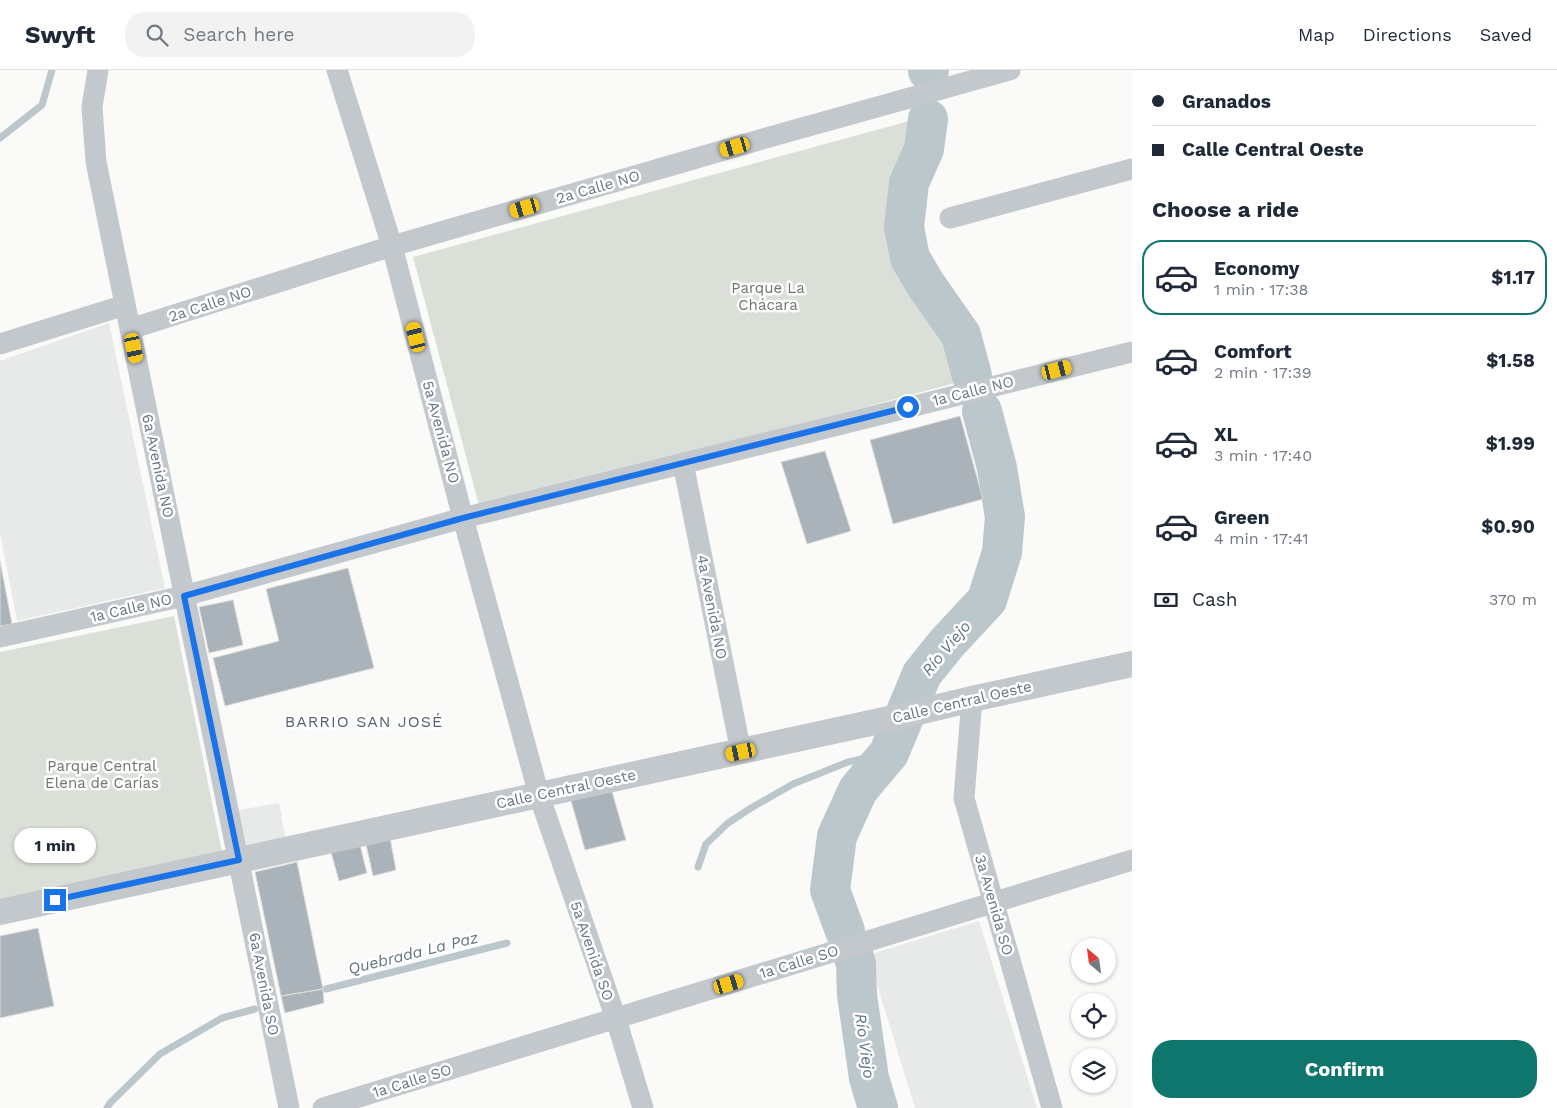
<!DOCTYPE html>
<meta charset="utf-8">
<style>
:root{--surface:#fff;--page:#f2f2f3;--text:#1f2937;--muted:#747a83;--line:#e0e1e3;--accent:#0f766e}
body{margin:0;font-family:"Work Sans",sans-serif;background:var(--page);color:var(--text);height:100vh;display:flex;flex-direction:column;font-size:19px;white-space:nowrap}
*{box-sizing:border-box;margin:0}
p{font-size:16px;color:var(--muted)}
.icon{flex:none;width:28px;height:28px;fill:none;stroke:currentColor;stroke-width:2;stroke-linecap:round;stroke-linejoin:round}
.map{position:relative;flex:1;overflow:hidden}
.side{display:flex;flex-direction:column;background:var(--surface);width:425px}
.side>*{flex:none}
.banner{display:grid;align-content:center;height:110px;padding:0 20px;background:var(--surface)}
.needle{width:32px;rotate:331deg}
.controls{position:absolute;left:1071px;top:868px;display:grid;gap:10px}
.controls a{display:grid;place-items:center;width:45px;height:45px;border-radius:50%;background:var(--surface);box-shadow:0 1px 4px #0004;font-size:25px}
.end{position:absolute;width:22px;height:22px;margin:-11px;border:6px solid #1a73e8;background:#fff;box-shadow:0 0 0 2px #fff}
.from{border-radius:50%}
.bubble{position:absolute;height:35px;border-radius:18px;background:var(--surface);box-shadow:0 1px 4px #0004;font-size:16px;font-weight:700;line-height:35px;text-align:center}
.car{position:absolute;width:15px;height:30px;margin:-15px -8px;border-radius:6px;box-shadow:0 0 4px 1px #0007;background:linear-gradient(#f5c518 24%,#345 0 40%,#f5c518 0 76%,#345 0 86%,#f5c518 0)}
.banner b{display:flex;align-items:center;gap:18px;height:48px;font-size:19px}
.banner b+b{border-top:1px solid var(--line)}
.banner i{width:12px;height:12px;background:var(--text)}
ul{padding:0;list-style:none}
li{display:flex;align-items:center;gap:15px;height:75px;margin:0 10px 8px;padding:0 10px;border:2px solid transparent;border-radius:20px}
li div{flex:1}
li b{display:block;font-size:19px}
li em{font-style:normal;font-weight:700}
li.active{border-color:var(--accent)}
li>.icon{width:45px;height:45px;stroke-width:1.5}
h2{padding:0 20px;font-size:22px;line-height:60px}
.pay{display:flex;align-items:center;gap:12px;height:55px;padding:0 20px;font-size:19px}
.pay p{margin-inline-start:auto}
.button{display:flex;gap:10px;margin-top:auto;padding:10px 20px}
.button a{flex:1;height:58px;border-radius:20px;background:var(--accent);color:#fff;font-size:20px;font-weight:700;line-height:58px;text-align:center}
header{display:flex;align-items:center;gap:30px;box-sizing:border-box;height:70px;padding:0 25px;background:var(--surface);border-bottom:1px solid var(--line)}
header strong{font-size:24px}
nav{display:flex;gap:28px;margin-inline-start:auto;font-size:18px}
.search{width:350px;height:45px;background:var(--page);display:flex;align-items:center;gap:12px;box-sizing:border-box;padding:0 18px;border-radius:20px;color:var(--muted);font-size:19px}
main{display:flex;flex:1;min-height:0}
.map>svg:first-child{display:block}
</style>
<header>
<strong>Swyft</strong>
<div class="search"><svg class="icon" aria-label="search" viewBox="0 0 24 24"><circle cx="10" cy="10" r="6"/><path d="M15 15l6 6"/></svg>Search here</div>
<nav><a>Map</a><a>Directions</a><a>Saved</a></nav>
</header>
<main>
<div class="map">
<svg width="1132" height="1038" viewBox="0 0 1132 1038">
<rect width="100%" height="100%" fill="#fafaf8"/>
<path fill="#e8e9e9" d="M109,253L165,518L17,551L0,463V291Z
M279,733L286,770L247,778L239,740Z
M979,851L1037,1038H915L868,885Z"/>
<path fill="#dadfd7" d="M913,50L893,120V177L907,217L948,269L959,312L480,439L413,187Z
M174,546L223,787L0,833V582Z"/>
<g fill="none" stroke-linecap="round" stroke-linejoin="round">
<path stroke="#bbc7cb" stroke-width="7" d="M0,68L42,35L52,0
M698,797L706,774L728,753L751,738L793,714L848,692L889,683
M326,919L507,873
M107,1038L110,1033L160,984L222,948L255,939"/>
<path stroke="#bbc7cb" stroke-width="40" d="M928,1L929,0
M928,49L924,79L909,113L904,157L910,188L926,215L961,265L972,306
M845,861L830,820L837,766L858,720L889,683L922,604L947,573L987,530L1002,482L1005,447L997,398L982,341
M853,884L856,894L857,925L869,1008L878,1038"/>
</g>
<path fill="#aab3b9" stroke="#dcdcda" d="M960,346L983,429L893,454L870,370Z
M825,381L851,461L807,474L781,392Z
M0,491L12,554L0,556Z
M348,498L374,598L225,636L213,588L279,571L266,519Z
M233,530L243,575L209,583L199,537Z
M611,718L626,770L585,780L570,727Z
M390,768L396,800L373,806L366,774Z
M360,775L367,803L339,811L331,782Z
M297,792L323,919L281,926L255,802Z
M38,858L54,936L0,948V866Z
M323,919L324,933L285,943L281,926Z"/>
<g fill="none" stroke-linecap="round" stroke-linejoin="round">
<path stroke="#c3c8cc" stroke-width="21" d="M98,0L92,37L96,92L289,1038
M337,0L392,176L463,448L539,725L616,949L643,1038
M950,148L1132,99
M130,259L392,176L773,66L1010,0
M0,274L125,235
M683,393L741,682
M0,567L184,526L463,448L1132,282
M972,629L964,728L1052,1038
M323,1038L1132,790"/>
<path stroke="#c3c8cc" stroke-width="26" d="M0,842L889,649L972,629L1132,594"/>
</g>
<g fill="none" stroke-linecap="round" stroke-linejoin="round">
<path stroke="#1a73e8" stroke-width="6" d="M55,830L239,790L184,526L463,448L908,337"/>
</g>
<g text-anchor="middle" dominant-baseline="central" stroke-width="5" stroke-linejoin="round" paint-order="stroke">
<g font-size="15" fill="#657683" stroke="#fff">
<text transform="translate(598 117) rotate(-16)">2a Calle NO</text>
<text transform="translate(210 234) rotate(-18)">2a Calle NO</text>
<text transform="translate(973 321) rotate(-14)">1a Calle NO</text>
<text transform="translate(441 362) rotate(75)">5a Avenida NO</text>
<text transform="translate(158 396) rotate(78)">6a Avenida NO</text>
<text transform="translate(712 537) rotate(79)">4a Avenida NO</text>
<text transform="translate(131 538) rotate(-13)">1a Calle NO</text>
<text transform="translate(962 632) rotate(-13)">Calle Central Oeste</text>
<text transform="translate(566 719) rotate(-12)">Calle Central Oeste</text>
<text transform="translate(994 835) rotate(74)">3a Avenida SO</text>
<text transform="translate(592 881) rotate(71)">5a Avenida SO</text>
<text transform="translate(799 892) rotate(-17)">1a Calle SO</text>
<text transform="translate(264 914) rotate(79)">6a Avenida SO</text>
<text transform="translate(412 1011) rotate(-17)">1a Calle SO</text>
</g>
<g font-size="15" fill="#687a64" stroke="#fff">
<text x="768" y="218">Parque La<tspan x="768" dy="17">Chácara</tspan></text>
<text x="102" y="696">Parque Central<tspan x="102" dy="17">Elena de Carías</tspan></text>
</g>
<g font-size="16" font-style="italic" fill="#60757c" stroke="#fff">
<text transform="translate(946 578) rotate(-50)">Río Viejo</text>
<text transform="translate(413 883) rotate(-14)">Quebrada La Paz</text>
<text transform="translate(865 976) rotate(82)">Río Viejo</text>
</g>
<g font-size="16" letter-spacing="1" fill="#57646e" stroke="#fff">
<text x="364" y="651">BARRIO SAN JOSÉ</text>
</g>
</g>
</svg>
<div class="controls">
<a><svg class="needle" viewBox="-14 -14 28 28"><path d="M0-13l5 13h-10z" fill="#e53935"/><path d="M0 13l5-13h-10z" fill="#747a83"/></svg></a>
<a><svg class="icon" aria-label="locate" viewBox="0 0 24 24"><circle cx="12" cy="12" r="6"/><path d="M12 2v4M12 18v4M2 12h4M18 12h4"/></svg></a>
<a><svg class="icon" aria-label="layers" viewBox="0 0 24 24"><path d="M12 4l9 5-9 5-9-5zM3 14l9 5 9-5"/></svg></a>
</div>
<i class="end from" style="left:908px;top:337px"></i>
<i class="end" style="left:55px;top:830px"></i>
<div class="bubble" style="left:14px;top:758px;width:82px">1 min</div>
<i class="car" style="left:735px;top:77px;rotate:254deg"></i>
<i class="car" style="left:525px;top:138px;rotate:254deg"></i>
<i class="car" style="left:416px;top:267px;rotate:346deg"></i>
<i class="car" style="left:134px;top:278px;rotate:168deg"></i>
<i class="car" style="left:1057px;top:300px;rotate:76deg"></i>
<i class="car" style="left:741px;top:682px;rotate:258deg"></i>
<i class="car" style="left:729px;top:914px;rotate:73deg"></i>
</div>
<section class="side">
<div class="banner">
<b><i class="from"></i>Granados</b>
<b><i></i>Calle Central Oeste</b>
</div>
<h2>Choose a ride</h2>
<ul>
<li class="active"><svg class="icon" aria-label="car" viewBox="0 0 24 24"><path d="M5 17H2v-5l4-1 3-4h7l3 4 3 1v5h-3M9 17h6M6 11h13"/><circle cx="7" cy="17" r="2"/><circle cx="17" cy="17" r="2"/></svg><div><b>Economy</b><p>1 min · 17:38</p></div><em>$1.17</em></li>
<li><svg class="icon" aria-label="car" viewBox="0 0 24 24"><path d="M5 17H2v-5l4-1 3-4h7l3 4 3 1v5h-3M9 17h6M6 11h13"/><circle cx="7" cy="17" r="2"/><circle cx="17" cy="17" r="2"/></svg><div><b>Comfort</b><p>2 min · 17:39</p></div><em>$1.58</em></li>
<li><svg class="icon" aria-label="car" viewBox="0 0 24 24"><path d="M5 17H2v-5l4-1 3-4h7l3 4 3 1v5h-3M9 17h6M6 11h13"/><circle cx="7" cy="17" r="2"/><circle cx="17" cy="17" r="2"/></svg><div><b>XL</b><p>3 min · 17:40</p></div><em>$1.99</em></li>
<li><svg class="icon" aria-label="car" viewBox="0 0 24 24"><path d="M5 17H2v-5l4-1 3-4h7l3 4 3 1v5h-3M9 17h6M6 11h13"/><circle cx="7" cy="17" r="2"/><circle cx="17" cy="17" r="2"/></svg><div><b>Green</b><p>4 min · 17:41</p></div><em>$0.90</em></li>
</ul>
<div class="pay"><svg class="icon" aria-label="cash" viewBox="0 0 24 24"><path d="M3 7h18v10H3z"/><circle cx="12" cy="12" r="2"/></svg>Cash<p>370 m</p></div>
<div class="button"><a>Confirm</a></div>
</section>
</main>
